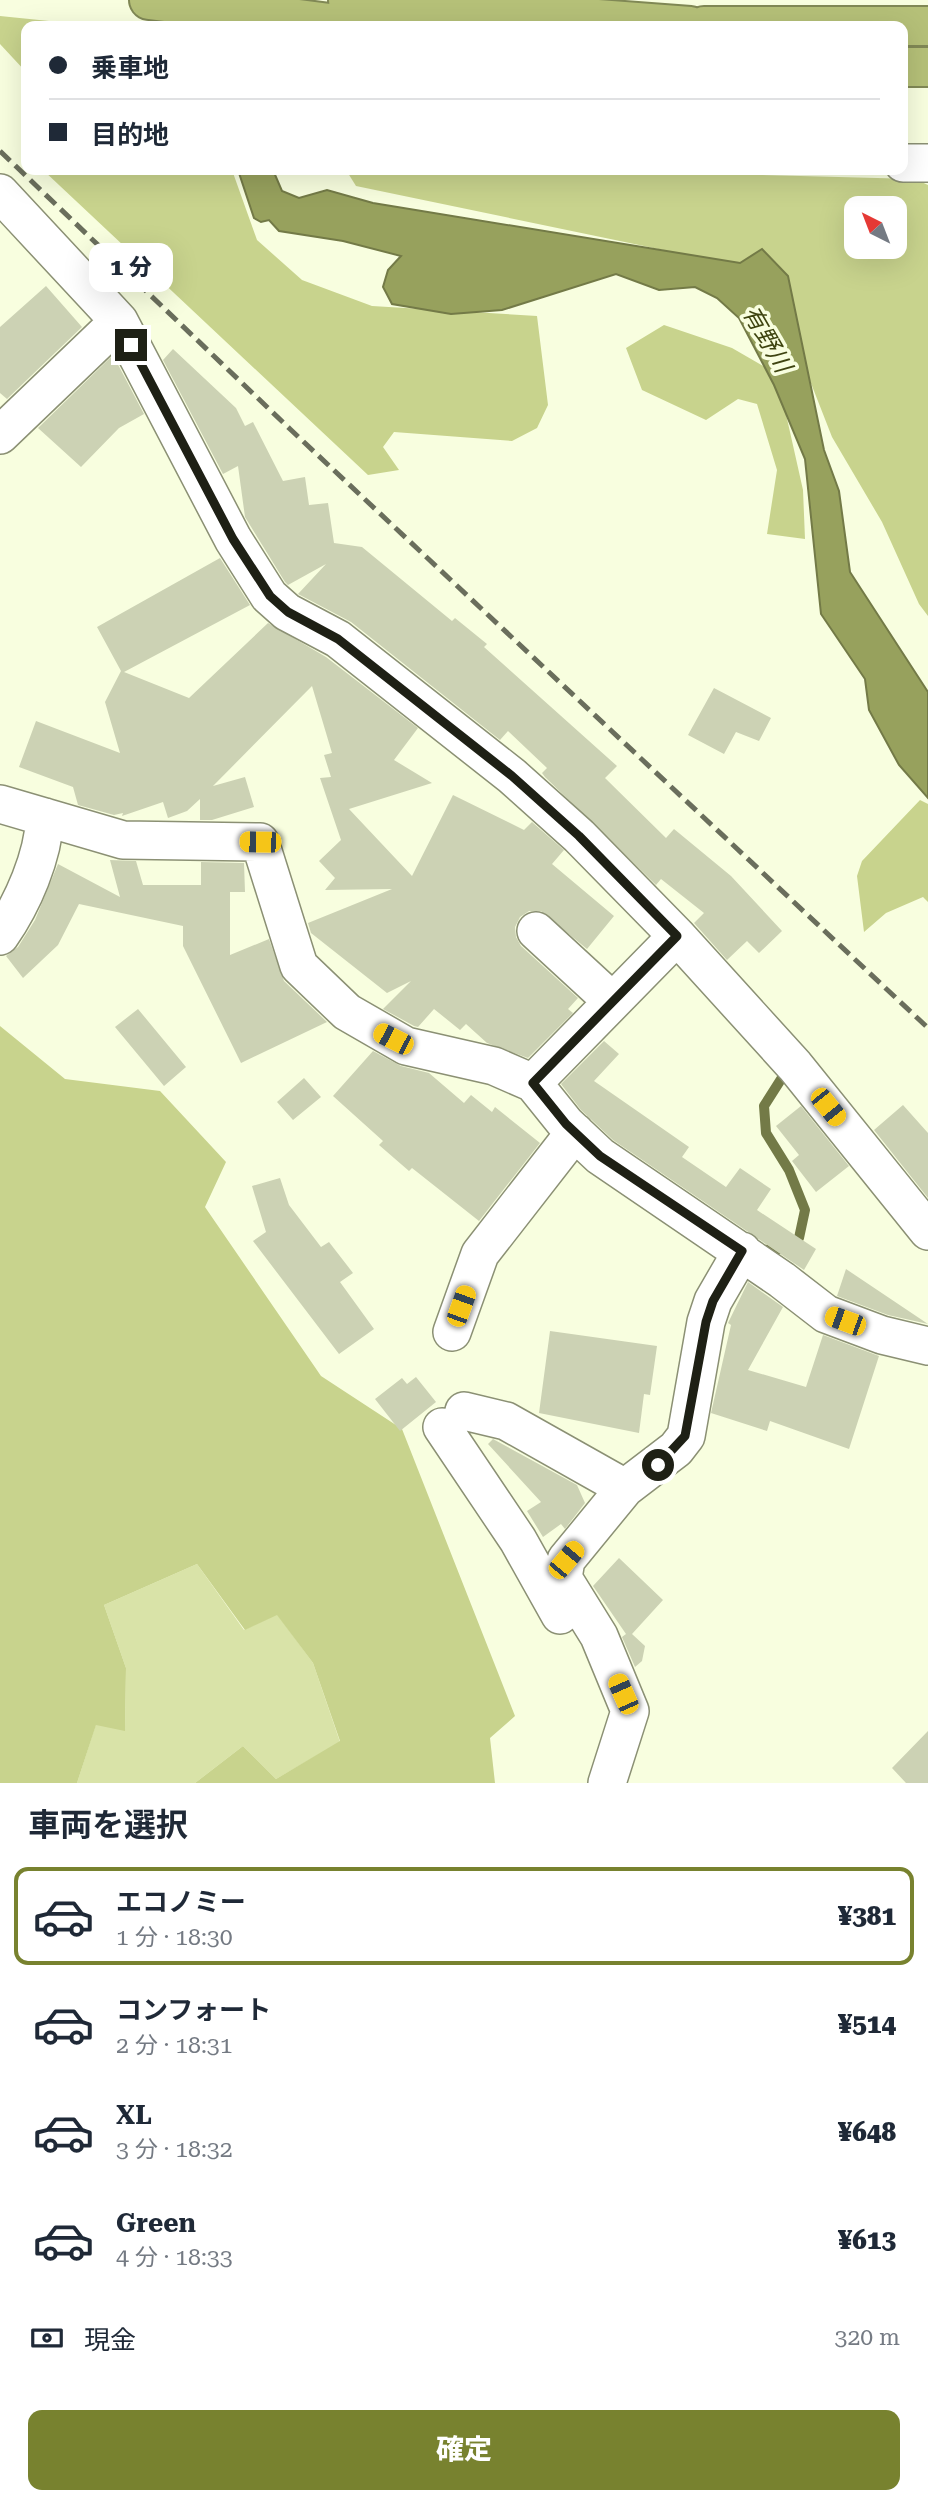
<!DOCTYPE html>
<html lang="ja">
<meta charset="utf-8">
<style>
:root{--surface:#fff;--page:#f6f6f7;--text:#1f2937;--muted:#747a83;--line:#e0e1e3;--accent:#78822f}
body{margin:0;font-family:"Roboto Serif","Noto Sans JP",serif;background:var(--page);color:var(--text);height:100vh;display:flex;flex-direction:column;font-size:26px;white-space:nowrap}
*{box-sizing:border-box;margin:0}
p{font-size:23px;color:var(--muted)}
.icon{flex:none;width:38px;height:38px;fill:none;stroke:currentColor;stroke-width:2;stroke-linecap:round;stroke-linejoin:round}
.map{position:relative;height:1783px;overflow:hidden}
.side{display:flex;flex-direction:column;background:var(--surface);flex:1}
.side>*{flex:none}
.top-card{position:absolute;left:21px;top:21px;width:887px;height:154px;border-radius:14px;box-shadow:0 7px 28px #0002;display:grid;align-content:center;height:154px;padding:0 28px;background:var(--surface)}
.needle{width:46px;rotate:318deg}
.fabs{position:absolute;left:844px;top:196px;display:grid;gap:14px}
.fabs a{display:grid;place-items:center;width:63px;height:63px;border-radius:14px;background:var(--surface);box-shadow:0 7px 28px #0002;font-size:35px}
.end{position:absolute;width:32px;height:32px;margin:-16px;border:9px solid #1e2015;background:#fff;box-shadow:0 0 0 4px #fff}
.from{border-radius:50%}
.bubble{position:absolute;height:49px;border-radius:14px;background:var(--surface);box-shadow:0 7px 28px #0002;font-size:23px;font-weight:800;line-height:49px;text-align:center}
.car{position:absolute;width:21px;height:42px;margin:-21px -10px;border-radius:9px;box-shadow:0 0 5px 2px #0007;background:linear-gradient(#f5c518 24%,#345 0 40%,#f5c518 0 76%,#345 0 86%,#f5c518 0)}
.top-card b{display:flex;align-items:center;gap:24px;height:66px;font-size:26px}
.top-card b+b{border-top:2px solid var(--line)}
.top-card i{width:18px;height:18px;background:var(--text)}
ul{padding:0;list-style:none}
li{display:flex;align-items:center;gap:21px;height:98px;margin:0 14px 10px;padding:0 14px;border:4px solid transparent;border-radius:14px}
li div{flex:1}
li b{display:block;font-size:26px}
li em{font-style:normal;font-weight:800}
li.active{border-color:var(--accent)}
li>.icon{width:63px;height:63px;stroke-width:1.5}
h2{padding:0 28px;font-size:32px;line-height:84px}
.pay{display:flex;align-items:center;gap:18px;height:77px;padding:0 28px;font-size:26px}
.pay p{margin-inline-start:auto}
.button{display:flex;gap:14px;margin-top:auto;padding:14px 28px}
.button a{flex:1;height:80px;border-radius:14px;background:var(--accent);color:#fff;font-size:28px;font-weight:800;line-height:80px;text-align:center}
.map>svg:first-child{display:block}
</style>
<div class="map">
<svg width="928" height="1783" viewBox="0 0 928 1783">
<rect width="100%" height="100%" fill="#f8fedf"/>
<path fill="#d9e3a8" d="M197,1564L244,1630L277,1614L313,1663L340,1742L276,1779L243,1746L195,1783H77L96,1724L125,1730L126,1668L104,1605Z"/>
<path fill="#c8d38d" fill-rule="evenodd" d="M0,16L98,26H26V72L0,44Z
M43,170H232L257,240L302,280L372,306L537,316L548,405L537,428L512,441L394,432L383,447L399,470L368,475Z
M346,170H580L915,179L928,185V616L919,604L882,522L832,437L780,304L668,251L356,186ZM856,208H894V247H856Z
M664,325L732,348L777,374L803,490L805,539L767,534L777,470L757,404L738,399L706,420L642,390L626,348Z
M920,800L928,804V902L923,897L886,913L864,932L857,876L862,861Z
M0,1026L65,1079L160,1091L226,1162L205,1207L321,1376L402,1429L515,1716L490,1738L495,1783H195L243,1746L276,1779L340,1741L313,1663L277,1615L245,1630L197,1564L104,1605L126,1668L125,1731L96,1725L77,1783H0Z"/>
<path fill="#97a15d" stroke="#737a47" stroke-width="2" d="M238,170H273L282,191L299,198L327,190L373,203L740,263L762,249L788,276L824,450L839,491L850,572L928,692V798L899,765L869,710L865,679L821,614L805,459L774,385L739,318L717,298L695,287L659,290L616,274L502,310L451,314L392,304L383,287L388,270L401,256L343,241L279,231L269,220L261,222L254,218Z"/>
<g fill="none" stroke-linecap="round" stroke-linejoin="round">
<path stroke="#737a47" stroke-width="10" d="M760,1250L782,1249L799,1238L805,1210L789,1170L766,1133L764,1106L785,1073"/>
</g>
<path fill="#ccd2b4" d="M46,286L82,327L7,399L0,393V327Z
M173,349L236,408L245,426L253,422L283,481L305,477L309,505L328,503L334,543L362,547L452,621L455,618L487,644L484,647L617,766L605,778L666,838L674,829L731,876L782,931L759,953L747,941L727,960L694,923L704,913L661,879L656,885L545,777L542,773L547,768L508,731L500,740L351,622L298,594L326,564L288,585L285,582L245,517L238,466L223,474L163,360Z
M113,355L144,414L119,428L81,467L38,428Z
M220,558L250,605L124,672L189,698L268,623L326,657L418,728L394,760L432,783L349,809L412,876L453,795L524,830L532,822L564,850L552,864L614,916L587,949L541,911H529L520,917L515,927L516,937L521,946L578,998L568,1009L573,1013L528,1058L487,1043L466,1024L460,1030L434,1009L418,1027L414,1026L383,1009L411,981L387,993L311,933L308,923L392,889L325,890L335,878L319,861L341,840L320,778L331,777L324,755L332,753L312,686L213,786L245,777L254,807L212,820H200V799L187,811L168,818L163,802L122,816L123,813L114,815L78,805L73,787L19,767L36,721L120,753L105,702L121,671L97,627Z
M714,688L771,718L759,741L736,732L724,754L688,735Z
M110,860L136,861L143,885H201V862L244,863L245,892H230V955L269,939L284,981L327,1022L241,1063L183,946V926L79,904L58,945L23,978L6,956L18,947L35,920L58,864L120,897Z
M138,1009L186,1067L164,1086L115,1027Z
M604,1041L619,1054L594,1081L689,1147L682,1157L726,1187L740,1168L771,1189L757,1210L816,1249L804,1270L613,1140L581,1110L561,1084Z
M373,1051L401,1066L429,1073L464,1103L471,1095L492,1112L495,1107L540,1143L479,1221L412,1168L409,1171L379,1145L383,1141L333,1096Z
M304,1078L321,1097L293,1120L277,1102Z
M903,1105L928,1133V1198L874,1130Z
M801,1106L849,1166L816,1192L792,1161L799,1155L776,1126Z
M280,1178L289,1205L321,1247L329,1242L353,1273L340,1282L374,1329L339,1354L253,1241L266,1232L252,1186Z
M846,1269L928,1324L888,1315L837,1296Z
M748,1282L783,1307L748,1370L806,1387L823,1335L879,1356L849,1449L770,1421L767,1431L711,1413L731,1325L728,1323Z
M550,1331L657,1346L650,1395L644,1394L639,1433L539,1413Z
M416,1377L436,1402L400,1431L375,1399L402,1378L407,1384Z
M493,1439L577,1485L585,1503L565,1529L561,1524L543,1537L527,1511L541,1502L488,1444Z
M619,1558L663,1600L632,1634L645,1646L642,1661L635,1667L622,1637L626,1634L593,1586Z
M928,1731V1783H906L892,1768Z"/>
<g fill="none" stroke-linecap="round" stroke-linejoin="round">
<path stroke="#ccd2b7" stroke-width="37" stroke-dasharray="37 18" stroke-linecap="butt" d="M373,0L391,26"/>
<g stroke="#8b9074" stroke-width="40">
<path id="minor" d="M903,163H928
M0,193L119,321L233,539L269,596L287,612L338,639L512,776L579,836L677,936L795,1066L928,1231
M0,435L119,321
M0,804L123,840L260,842L299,966L347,1012L406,1046L494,1066L533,1083L566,1124L600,1156L782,1280L826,1314L882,1335L928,1346
M536,931L612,1001
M0,936C23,903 43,857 45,817
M533,1083L677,936
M452,1332L480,1254L575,1132
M464,1411L506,1421L625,1488
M442,1427L518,1540L560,1615
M607,1783L630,1711L599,1636L563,1578L566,1560L625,1488L676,1449L686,1436L706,1322L713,1301L742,1251"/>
</g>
<g stroke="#808855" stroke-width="42">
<path id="highway" d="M149,0L353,26
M348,0L690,26
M704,26H928
M903,67H928"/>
</g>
<use href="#minor" stroke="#fff" stroke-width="37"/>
<use href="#highway" stroke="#b5c078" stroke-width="38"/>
<path stroke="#6a6e5c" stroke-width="5" stroke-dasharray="14 7" stroke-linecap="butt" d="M0,151L290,429L928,1028"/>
</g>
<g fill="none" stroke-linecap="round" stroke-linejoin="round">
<path stroke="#1e2015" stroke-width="9" d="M131,345L233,539L270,596L288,612L338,639L512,776L579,836L677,936L533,1083L566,1124L600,1156L742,1251L713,1301L706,1322L685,1436L658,1465"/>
</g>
<g text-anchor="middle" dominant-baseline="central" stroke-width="7" stroke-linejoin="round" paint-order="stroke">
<g font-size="24" font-style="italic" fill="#3e4410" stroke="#f8fedf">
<text transform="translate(767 339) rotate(60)">有野川</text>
</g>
</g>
</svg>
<div class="fabs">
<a><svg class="needle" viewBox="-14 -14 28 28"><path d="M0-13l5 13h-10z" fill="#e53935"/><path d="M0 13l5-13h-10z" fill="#747a83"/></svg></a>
</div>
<i class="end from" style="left:658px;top:1465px"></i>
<i class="end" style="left:131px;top:345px"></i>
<div class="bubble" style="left:89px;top:243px;width:84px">1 分</div>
<i class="car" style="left:260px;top:842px;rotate:271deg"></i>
<i class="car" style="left:393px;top:1039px;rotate:297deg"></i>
<i class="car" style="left:828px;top:1107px;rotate:141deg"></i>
<i class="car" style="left:461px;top:1306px;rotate:20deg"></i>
<i class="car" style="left:845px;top:1321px;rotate:290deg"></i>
<i class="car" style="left:566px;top:1560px;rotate:40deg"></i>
<i class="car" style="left:623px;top:1694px;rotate:336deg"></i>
<div class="top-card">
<b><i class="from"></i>乗車地</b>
<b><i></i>目的地</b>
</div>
</div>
<section class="side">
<h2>車両を選択</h2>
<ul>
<li class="active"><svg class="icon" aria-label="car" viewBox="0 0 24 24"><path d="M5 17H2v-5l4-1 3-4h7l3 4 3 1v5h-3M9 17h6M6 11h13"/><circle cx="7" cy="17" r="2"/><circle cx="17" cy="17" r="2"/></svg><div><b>エコノミー</b><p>1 分 · 18:30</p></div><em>¥381</em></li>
<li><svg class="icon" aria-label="car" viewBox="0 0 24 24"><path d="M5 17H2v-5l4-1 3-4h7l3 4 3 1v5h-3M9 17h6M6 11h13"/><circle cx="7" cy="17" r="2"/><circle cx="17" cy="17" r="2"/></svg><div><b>コンフォート</b><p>2 分 · 18:31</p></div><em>¥514</em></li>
<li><svg class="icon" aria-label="car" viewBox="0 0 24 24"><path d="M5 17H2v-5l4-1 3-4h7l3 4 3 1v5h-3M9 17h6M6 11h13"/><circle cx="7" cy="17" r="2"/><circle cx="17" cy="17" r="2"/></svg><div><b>XL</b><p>3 分 · 18:32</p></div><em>¥648</em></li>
<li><svg class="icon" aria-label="car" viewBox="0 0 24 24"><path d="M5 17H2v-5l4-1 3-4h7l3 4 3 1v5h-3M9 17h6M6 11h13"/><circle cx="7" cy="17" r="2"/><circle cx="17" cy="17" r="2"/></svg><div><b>Green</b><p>4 分 · 18:33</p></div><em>¥613</em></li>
</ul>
<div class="pay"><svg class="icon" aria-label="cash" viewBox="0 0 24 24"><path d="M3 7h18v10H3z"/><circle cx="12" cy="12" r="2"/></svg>現金<p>320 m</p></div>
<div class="button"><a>確定</a></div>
</section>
